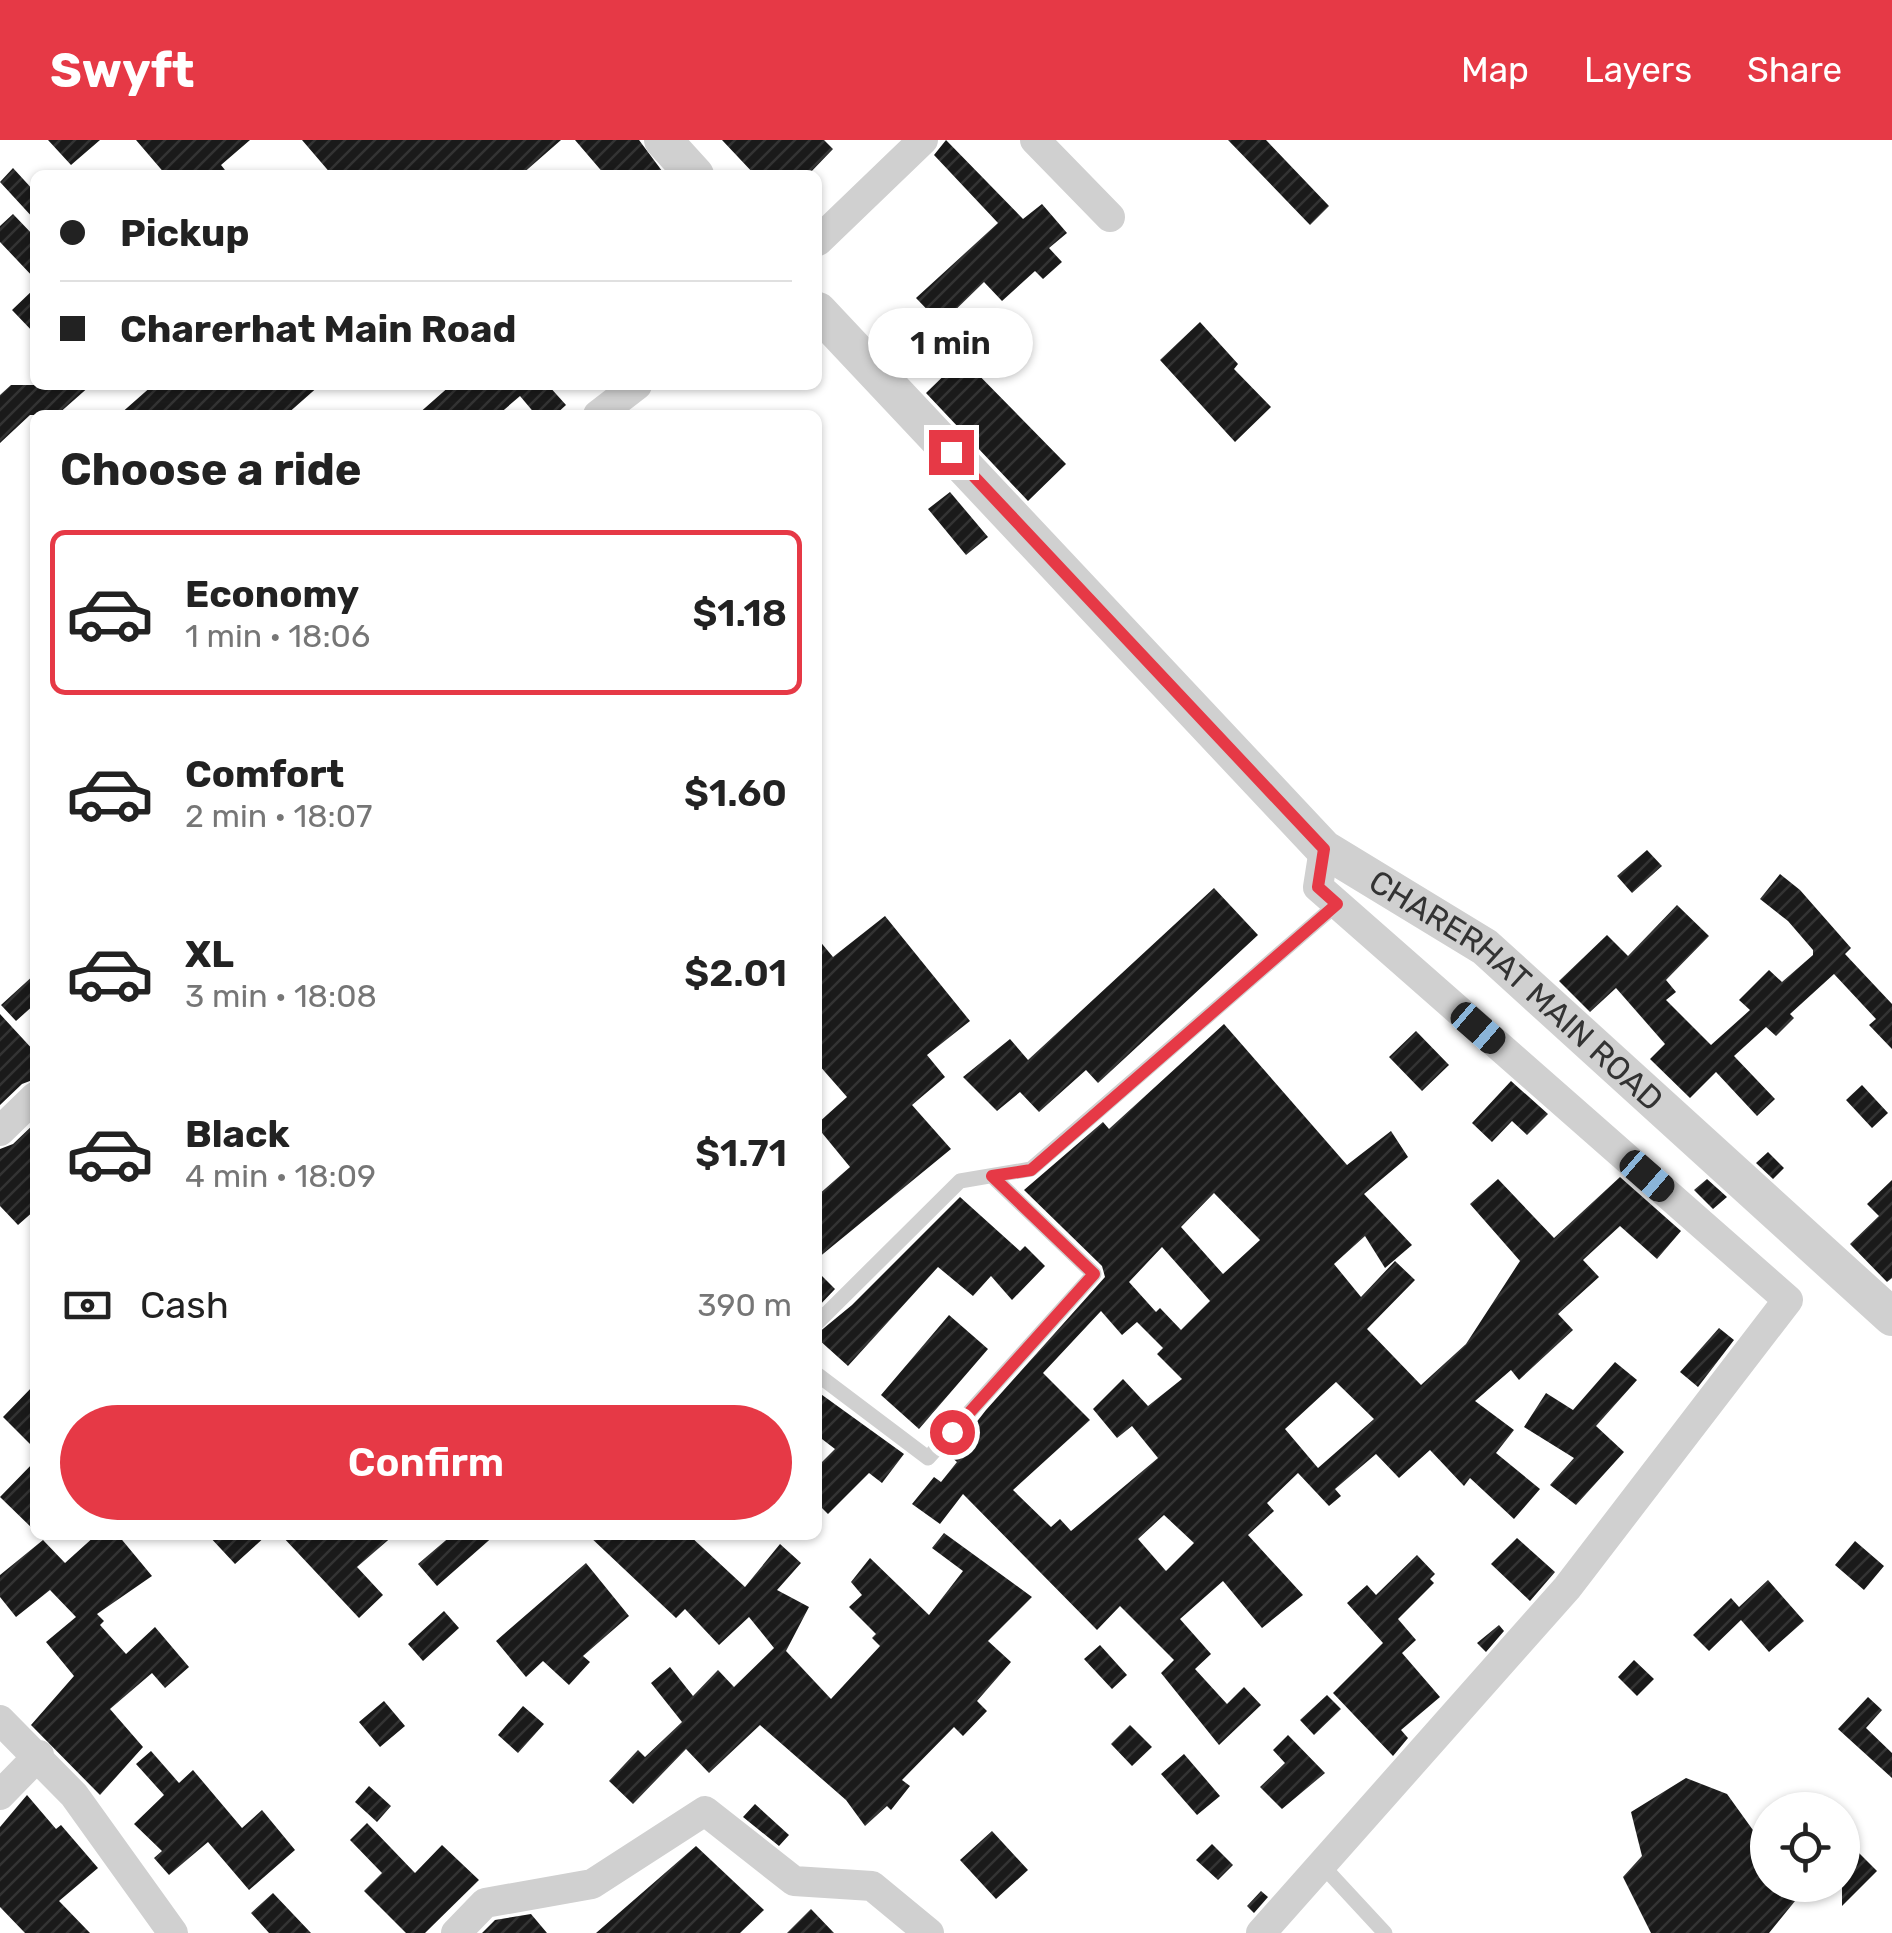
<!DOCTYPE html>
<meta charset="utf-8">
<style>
:root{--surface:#fff;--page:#f2f2f2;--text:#222;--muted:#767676;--line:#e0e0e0;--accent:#e63946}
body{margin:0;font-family:Rubik,sans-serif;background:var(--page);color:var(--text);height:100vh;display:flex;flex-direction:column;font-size:38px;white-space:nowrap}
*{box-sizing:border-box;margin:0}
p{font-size:32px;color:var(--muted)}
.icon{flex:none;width:55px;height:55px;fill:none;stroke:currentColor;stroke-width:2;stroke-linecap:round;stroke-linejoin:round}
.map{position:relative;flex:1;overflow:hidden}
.drawer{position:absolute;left:30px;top:270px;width:792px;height:1130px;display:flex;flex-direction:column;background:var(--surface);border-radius:15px;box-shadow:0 2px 8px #0004}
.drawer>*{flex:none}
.top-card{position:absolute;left:30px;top:30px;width:792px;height:220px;border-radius:15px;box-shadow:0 2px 8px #0004;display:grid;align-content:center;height:220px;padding:0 30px;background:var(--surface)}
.controls{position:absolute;left:1750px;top:1652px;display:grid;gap:20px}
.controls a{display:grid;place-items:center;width:110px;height:110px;border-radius:50%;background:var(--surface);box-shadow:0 2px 8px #0004;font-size:50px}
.end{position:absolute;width:45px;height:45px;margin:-22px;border:12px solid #e63946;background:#fff;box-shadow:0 0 0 5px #fff}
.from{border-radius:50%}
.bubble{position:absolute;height:70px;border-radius:35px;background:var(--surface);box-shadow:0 2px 8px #0004;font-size:32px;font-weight:600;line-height:70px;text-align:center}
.car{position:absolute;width:30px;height:60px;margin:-30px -15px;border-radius:12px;box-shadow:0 0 8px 2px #0007;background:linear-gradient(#222 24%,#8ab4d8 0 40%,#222 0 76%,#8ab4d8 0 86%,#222 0)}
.top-card b{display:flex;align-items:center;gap:35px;height:95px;font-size:38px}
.top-card b+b{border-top:2px solid var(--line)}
.top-card i{width:25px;height:25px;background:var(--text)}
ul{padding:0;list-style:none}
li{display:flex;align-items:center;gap:30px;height:165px;margin:0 20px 15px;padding:0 10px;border:5px solid transparent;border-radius:15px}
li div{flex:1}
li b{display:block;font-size:38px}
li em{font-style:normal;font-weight:600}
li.current{border-color:var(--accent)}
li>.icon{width:90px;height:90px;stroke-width:1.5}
h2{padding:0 30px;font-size:45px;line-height:120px}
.pay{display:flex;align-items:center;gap:25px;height:110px;padding:0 30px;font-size:38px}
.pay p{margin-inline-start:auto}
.action{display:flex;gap:20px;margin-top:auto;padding:20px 30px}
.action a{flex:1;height:115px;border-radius:60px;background:var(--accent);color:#fff;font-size:40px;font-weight:600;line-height:115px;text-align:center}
header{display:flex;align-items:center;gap:60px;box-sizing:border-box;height:140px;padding:0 50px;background:var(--accent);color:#fff}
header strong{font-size:48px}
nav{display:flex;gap:55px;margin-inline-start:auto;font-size:35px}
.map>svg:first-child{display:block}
</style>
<header>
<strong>Swyft</strong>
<nav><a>Map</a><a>Layers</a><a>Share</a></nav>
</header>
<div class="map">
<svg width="1892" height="1793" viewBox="0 0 1892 1793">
<defs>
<pattern id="building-hatch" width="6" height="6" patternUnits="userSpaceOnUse" patternTransform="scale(2.5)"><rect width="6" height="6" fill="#1a1a1a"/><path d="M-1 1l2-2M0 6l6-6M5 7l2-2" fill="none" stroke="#333"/></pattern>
</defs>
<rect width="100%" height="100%" fill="#fff"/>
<path fill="url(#building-hatch)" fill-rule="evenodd" d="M48,0H100L71,25Z
M136,0H250L221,25L229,35H166Z
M302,0H561L521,35H332Z
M575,0H639L665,35H605Z
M722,0H824L833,9L808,35H755Z
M946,0L1023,79L1042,64L1067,93L1049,108L1062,122L1043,139L1035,131L1002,161L984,142L941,184L916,158L998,83L934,15Z
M1228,0H1266L1329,66L1310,85Z
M13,28L35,52V80L0,42Z
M13,74L35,97V139L0,102V86Z
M35,148V194L12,170Z
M1200,182L1238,224L1234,229L1271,267L1235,302L1160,220Z
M962,218L1066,324L1028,361L926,253Z
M11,245H91L57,275H30L0,303V255Z
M153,245H320L286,275H119Z
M451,245H548L566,265L555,275H536L520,256L498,275H417Z
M950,352L988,397L966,415L928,369Z
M1647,710L1662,726L1632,753L1617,736Z
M1780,734L1800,750L1851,808L1845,814L1892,864V909L1869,885L1876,879L1834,834L1790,874L1794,878L1776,896L1766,887L1734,916L1775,959L1757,976L1716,932L1690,958L1650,919L1665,904L1616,848L1590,872L1559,841L1607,795L1628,816L1677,765L1709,796L1666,840L1676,852L1666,860L1711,905L1750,870L1739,860L1769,830L1782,842L1813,815V810L1788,781L1760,759Z
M1214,748L1258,795L1098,943L1086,930L1039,972L1020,952L997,971L963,937L1010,899L1028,920Z
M885,776L970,881L927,915L945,937L912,965L951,1009L818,1118V1055L850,1027L818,988V983L847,957L818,924V799L833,817Z
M35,834V864L16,881L1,865Z
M0,874L35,912V939L22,944L0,965Z
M1224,884L1347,1025L1391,991L1408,1017L1364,1054L1412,1105L1385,1128L1365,1096L1334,1124L1361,1157L1395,1121L1415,1140L1367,1189L1421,1245L1466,1204L1520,1121L1470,1064L1498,1039L1554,1098L1620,1037L1681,1091L1657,1119L1620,1086L1583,1120L1599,1137L1558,1174L1573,1190L1519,1240L1511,1230L1475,1261L1514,1290L1496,1313L1540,1349L1514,1379L1470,1338L1464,1346L1430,1310L1399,1338L1376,1314L1335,1349L1341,1356L1329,1366L1298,1333L1267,1363L1274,1371L1248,1395L1303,1455L1262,1488L1223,1441L1180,1479L1211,1514L1195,1529L1227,1564L1244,1547L1261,1565L1219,1605L1161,1533L1174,1520L1120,1466L1097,1490L963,1354L940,1384L912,1364L934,1337L941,1342L957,1322L950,1316L986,1270L1105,1137L1102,1126L1024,1050L1103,982L1109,989ZM1214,1053L1260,1100L1223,1134L1181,1087ZM1162,1107L1210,1161L1181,1190L1160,1168L1156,1172L1129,1142ZM1101,1171L1122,1195L1137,1182L1163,1208L1157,1214L1182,1239L1148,1266L1123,1239L1093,1269L1117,1298L1132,1286L1158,1318L1071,1391L1060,1379L1051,1387L1013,1350L1090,1280L1043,1233ZM1336,1242L1374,1279L1318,1328L1285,1289ZM1164,1375L1194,1403L1166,1431L1138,1399Z
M1416,891L1449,925L1422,951L1389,917Z
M1511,941L1548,974L1527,995L1512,981L1492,1002L1472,983Z
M1862,945L1888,973L1872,988L1846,960Z
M35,983V1070L18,1085L0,1066V1009L13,1004Z
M1768,1012L1784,1028L1773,1039L1756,1023Z
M1707,1039L1727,1057L1713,1069L1694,1050Z
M1892,1040V1138L1887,1142L1850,1104L1879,1076L1867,1064Z
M960,1057L1020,1111L1025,1106L1045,1126L1012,1160L991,1136L973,1156L938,1127L848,1226L818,1199V1193L852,1165Z
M818,1132L835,1149L818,1167Z
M949,1175L988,1209L919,1289L881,1255Z
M1719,1188L1734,1200L1698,1247L1680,1232Z
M1615,1222L1637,1240L1596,1286L1624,1312L1576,1365L1550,1345L1574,1318L1524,1287L1546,1253L1573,1270Z
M35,1244V1309L3,1277Z
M818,1252L904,1314L882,1343L869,1333L828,1374L818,1364V1326L835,1309L818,1296Z
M35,1321V1391L0,1357Z
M944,1393L1032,1457L988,1501L1011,1522L977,1561L987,1571L963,1596L954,1587L902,1640L910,1646L891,1670L887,1666L865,1686L846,1660L760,1585L709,1633L686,1609L633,1664L609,1641L638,1610L645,1617L682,1582L651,1543L670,1527L693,1556L718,1530L734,1547L774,1508L749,1477L719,1505L685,1469L676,1478L588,1395H689L745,1447L780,1404L801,1423L777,1450L809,1467L786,1511L831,1559L880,1506L872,1498L876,1494L849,1467L862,1455L851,1442L870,1418L929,1475L963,1431L932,1408Z
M96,1395H118L152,1436L97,1474L104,1481L100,1485L126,1514L155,1487L189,1527L165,1548L152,1533L110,1569L143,1607L100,1655L31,1585L74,1536L46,1502L76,1477L50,1450L16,1477L0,1457V1435L43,1400L65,1423Z
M208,1395H267L235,1424Z
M281,1395H394L357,1427L383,1455L359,1478Z
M452,1395H495L437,1446L418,1424Z
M1517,1398L1555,1432L1530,1461L1491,1424Z
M1855,1401L1884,1426L1864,1450L1835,1425Z
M1417,1415L1435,1434L1430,1439L1434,1443L1398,1479L1416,1500L1402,1513L1440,1557L1401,1590L1408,1598L1393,1616L1333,1553L1383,1503L1347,1463L1367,1445L1376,1455Z
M586,1423L629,1476L583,1516L590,1522L569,1545L543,1521L526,1537L496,1501Z
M1768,1440L1804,1481L1769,1512L1741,1480L1709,1511L1693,1495L1731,1458L1739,1467Z
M444,1471L459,1488L423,1521L408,1504Z
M1499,1485L1504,1491L1486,1512L1477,1503Z
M1100,1505L1127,1535L1112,1549L1084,1519Z
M1634,1520L1654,1539L1637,1556L1618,1537Z
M1327,1555L1341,1569L1314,1595L1300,1580Z
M1868,1557L1882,1570L1866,1588L1892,1613V1638L1838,1589Z
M384,1561L405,1586L380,1607L359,1582Z
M523,1566L544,1584L518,1613L498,1595Z
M1130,1585L1152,1607L1132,1626L1111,1604Z
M1288,1595L1325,1633L1282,1669L1260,1647L1285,1623L1273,1610Z
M151,1611L179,1643L193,1630L242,1688L262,1670L295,1710L249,1750L208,1702L169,1735L154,1718L162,1711L134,1684L164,1655L136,1624Z
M1184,1614L1220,1656L1197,1675L1161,1634Z
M1686,1638L1727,1654L1768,1711V1745H1808L1769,1793H1651L1623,1737L1642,1716L1631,1672Z
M369,1646L391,1666L377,1682L355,1662Z
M27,1655L56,1689L61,1685L98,1728L59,1761L90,1793H25L0,1767V1687Z
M755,1664L789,1695L779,1706L743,1677Z
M367,1683L415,1733L442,1705L479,1740L425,1793H406L364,1751L382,1733L350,1700Z
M992,1691L1028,1730L996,1759L960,1720Z
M1842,1696L1877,1731L1842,1766Z
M1212,1704L1233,1725L1218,1740L1196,1720Z
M696,1706L764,1770L740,1793H596Z
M1261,1751L1268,1757L1254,1773L1247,1766Z
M273,1753L311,1793H269L251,1773Z
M811,1769L834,1793H787Z
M531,1774L547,1793H482L495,1780Z"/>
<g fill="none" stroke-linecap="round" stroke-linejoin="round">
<path stroke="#d0d0d0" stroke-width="15" d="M818,1182L960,1041L1031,1029L1337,764
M818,1235L928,1318L1094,1134L992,1036
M1321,1724L1385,1793"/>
<path stroke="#d0d0d0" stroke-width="30" d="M1035,0L1110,77
M818,101L923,0
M598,275L637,245
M0,991L35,957
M0,1580L74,1655L173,1793
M0,1655L39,1615
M456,1793L485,1763L592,1744L705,1671L794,1741L872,1746L929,1793
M1261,1793L1567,1448L1788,1160L1318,747L1324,709"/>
<g stroke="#d0d0d0" stroke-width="38">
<path d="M663,0L695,35"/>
<path id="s1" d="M818,171L1324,709L1485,807L1892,1177"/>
</g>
</g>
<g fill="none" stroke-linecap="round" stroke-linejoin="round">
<path stroke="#e63946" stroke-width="12" d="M951,312L1324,709L1318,747L1337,764L1031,1030L992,1036L1094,1134L952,1292"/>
</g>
<g text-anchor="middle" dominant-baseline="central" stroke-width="10" stroke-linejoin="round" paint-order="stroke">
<g font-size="32" fill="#333" stroke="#fff">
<text stroke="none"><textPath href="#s1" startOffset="978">CHARERHAT MAIN ROAD</textPath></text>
</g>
</g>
</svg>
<div class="controls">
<a><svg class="icon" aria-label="locate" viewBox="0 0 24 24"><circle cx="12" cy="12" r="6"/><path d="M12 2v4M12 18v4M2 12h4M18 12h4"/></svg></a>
</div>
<i class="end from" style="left:952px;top:1292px"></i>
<i class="end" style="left:951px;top:312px"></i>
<div class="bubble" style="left:868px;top:168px;width:165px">1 min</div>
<i class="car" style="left:1478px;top:888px;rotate:131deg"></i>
<i class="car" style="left:1647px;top:1036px;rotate:131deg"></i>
<div class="top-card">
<b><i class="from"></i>Pickup</b>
<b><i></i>Charerhat Main Road</b>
</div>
<section class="drawer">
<h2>Choose a ride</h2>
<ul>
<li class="current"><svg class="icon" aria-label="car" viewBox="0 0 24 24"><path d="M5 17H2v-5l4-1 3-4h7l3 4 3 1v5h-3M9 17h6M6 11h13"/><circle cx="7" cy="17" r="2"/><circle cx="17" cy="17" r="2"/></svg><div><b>Economy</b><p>1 min · 18:06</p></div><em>$1.18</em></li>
<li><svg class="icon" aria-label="car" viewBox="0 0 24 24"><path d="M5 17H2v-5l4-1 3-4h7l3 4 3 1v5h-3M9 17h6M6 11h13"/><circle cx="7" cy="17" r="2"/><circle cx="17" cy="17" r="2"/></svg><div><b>Comfort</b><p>2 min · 18:07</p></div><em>$1.60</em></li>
<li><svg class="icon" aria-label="car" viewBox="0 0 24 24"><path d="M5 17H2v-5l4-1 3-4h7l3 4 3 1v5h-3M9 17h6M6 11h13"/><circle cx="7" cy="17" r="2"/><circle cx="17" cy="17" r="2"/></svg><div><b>XL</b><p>3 min · 18:08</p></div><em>$2.01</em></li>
<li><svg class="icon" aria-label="car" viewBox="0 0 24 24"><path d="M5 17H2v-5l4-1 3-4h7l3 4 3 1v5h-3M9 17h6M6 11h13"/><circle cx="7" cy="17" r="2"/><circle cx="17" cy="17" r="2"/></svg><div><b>Black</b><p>4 min · 18:09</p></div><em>$1.71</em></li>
</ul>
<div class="pay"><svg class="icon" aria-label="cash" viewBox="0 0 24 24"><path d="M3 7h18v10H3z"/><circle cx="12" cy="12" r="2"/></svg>Cash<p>390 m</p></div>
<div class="action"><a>Confirm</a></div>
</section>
</div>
